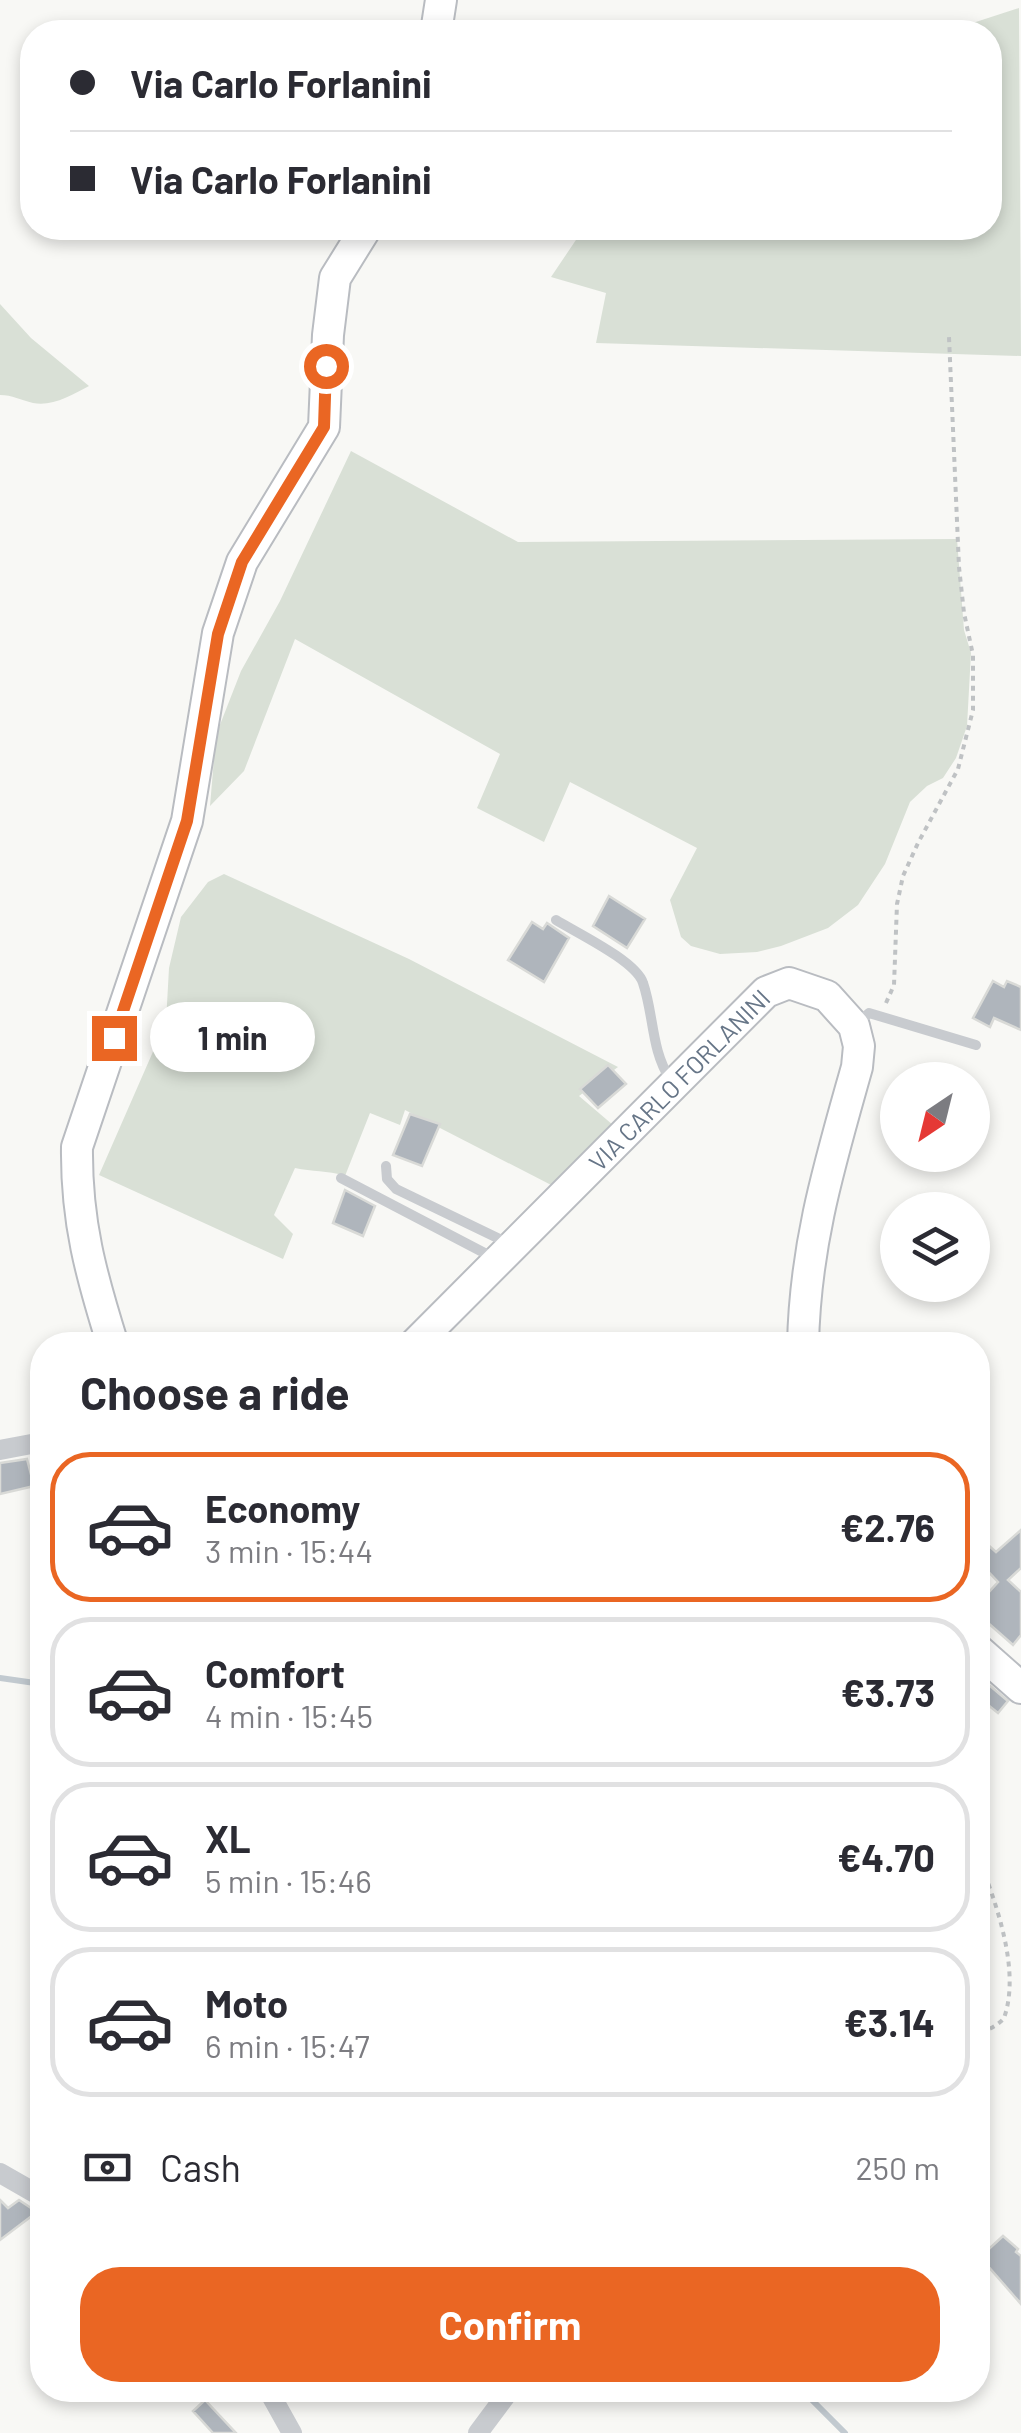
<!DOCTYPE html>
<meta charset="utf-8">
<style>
:root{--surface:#fff;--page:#f2f2f3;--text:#2b2b33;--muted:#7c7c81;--line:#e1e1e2;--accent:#ea6623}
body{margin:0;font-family:Barlow,sans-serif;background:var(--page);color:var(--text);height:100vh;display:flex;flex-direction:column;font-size:38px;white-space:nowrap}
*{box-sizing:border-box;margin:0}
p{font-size:32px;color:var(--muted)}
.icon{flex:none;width:55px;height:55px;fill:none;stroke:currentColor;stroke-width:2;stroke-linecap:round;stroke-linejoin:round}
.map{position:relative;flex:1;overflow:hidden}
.side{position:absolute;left:30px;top:1332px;width:960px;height:1070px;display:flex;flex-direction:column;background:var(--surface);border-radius:40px;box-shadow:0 5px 15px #0003}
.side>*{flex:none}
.guide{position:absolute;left:20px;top:20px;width:982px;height:220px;border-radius:40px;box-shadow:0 5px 15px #0003;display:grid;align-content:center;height:220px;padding:0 50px;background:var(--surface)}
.needle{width:65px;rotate:215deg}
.controls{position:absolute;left:880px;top:1062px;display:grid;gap:20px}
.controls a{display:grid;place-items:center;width:110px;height:110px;border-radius:50%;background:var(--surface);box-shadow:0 5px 15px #0003;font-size:50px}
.end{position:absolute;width:45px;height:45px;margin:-22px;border:12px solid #ea6623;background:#fff;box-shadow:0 0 0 5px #fff}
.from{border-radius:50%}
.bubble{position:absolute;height:70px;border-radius:35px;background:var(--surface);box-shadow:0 5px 15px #0003;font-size:32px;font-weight:700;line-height:70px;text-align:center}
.guide b{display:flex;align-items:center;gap:35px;height:95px;font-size:38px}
.guide b+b{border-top:2px solid var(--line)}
.guide i{width:25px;height:25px;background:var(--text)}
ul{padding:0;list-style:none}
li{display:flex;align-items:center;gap:30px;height:150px;margin:0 20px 15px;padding:0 30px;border:5px solid var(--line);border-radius:40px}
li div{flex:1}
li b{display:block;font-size:38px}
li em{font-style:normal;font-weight:700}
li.active{border-color:var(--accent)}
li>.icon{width:90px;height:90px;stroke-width:1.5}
h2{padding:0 50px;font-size:45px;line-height:120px}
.pay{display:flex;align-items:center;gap:25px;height:110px;padding:0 50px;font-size:38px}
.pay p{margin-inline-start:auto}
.button{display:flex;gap:20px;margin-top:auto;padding:20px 50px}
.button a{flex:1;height:115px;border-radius:40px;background:var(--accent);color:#fff;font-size:40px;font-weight:700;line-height:115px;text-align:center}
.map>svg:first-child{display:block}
</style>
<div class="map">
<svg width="1021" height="2433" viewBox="0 0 1021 2433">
<rect width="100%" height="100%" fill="#f8f8f5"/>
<path fill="#d9e0d6" d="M1019,8L1021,356L596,343L606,293L551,277L584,228H990V32H945Z
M0,304L31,338L89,386C72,395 52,407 33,403C21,400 12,395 0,395Z
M351,451L518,542L957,539L964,630L971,653L967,726L956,758L943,778L927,786L910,802L885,864L858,905L828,928L781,946L757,952L720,954L691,946L681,937L670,900L697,848L570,782L544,842L477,808L500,754L295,639L244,771L210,806L216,735L241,671L280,601Z
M224,874L409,959L618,1067L579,1096L620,1131L557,1188L405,1110L400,1125L370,1113L345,1176C327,1170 312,1172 295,1168L274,1215L293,1234L283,1259L99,1175L166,1022L169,968L181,917L208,882Z"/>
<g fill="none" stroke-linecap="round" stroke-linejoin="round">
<path stroke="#c2cad0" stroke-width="6" d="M0,1678L42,1684
M802,2390L845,2433"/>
</g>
<path fill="#afb5bc" stroke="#d9dad7" stroke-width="2.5" d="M609,896L645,919L627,948L593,926Z
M532,922L543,929L547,923L569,938L544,982L508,960Z
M993,981L1004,987L1007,981L1021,987V1030L994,1018L990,1027L973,1018Z
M608,1065L626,1084L598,1108L580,1089Z
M410,1114L440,1124L422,1166L393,1155Z
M345,1190L375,1206L363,1236L333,1223Z
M27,1459L34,1486L0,1494V1463Z
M1021,1530V1568L1008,1580L1021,1592V1635L1013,1645L979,1615L984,1609L979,1603L998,1582L982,1565L985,1562L978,1553L987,1544L996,1552Z
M983,1680L1008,1701L998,1713L978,1697V1688Z
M0,2200L8,2208L19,2200L37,2212L0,2240Z
M1003,2236L1018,2249L1016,2252L1021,2256V2304L980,2257Z
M205,2400L236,2433H213L193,2411Z"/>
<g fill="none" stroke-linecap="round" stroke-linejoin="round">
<g stroke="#b9bcc1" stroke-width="34">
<g id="primary">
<path d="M436,32L441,0"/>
<path d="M113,1345C91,1275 76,1221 77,1147L187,821L218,633L242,562L324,427L328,335L335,278L366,228"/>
<path id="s1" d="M414,1345L766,992L789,983L827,996L854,1026L859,1046L857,1067C830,1163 805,1244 803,1345"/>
<path d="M978,1650L1021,1688"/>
</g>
</g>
<path stroke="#bfc2c4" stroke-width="4" stroke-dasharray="5 5" stroke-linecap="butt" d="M886,1003L894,985L897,904L903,876L918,843L958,769L973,710V655L964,613L959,567L949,337
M978,1856C996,1903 1021,1970 1004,2018C998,2026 986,2030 978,2035"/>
<path stroke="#c8cbcf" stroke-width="10" d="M556,920C577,933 636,961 643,983C654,1015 651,1050 670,1079
M855,1025L869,1013L976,1045
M386,1166L387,1179L396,1189L510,1244
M341,1178L496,1259"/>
<path stroke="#c8cbcf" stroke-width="20" d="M0,1450L42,1442
M0,2173L42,2197
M268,2390L292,2433
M478,2433L510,2390"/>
<use href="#primary" stroke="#fff" stroke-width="30"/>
</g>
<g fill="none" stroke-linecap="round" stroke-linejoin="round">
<path stroke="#ea6623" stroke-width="12" d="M114,1038L187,821L218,634L242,562L324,427L326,366"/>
</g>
<g text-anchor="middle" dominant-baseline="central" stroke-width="10" stroke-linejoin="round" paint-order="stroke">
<g font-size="25" fill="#667587" stroke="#fff">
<text stroke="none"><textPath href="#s1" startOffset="375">VIA CARLO FORLANINI</textPath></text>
</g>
</g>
</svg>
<div class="controls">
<a><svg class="needle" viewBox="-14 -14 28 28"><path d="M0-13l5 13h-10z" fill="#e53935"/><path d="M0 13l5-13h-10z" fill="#7c7c81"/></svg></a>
<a><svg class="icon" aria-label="layers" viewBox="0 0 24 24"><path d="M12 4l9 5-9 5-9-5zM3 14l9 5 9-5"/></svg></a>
</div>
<i class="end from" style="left:326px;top:366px"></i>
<i class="end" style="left:114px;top:1038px"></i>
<div class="bubble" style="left:150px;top:1002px;width:165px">1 min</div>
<div class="guide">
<b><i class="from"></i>Via Carlo Forlanini</b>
<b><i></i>Via Carlo Forlanini</b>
</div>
<section class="side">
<h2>Choose a ride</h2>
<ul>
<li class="active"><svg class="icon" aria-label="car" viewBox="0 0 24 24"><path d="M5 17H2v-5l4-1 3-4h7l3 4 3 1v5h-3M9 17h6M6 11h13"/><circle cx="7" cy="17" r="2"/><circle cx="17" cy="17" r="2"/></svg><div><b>Economy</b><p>3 min · 15:44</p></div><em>€2.76</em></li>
<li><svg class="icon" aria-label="car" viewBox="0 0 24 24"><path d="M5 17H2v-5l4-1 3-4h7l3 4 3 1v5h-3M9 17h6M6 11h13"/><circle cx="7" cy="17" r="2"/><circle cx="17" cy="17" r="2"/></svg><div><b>Comfort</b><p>4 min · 15:45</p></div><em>€3.73</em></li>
<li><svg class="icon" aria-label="car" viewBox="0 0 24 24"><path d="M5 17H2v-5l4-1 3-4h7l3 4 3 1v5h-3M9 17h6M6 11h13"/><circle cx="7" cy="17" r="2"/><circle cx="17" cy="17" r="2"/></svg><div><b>XL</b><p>5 min · 15:46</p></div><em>€4.70</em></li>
<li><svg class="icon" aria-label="car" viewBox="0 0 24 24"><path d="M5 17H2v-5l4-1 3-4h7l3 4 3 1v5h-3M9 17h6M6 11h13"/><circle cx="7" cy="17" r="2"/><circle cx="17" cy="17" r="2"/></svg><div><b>Moto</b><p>6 min · 15:47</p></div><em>€3.14</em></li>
</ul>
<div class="pay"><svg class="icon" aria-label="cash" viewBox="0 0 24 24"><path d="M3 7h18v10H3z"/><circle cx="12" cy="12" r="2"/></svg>Cash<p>250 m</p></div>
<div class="button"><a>Confirm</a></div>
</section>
</div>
